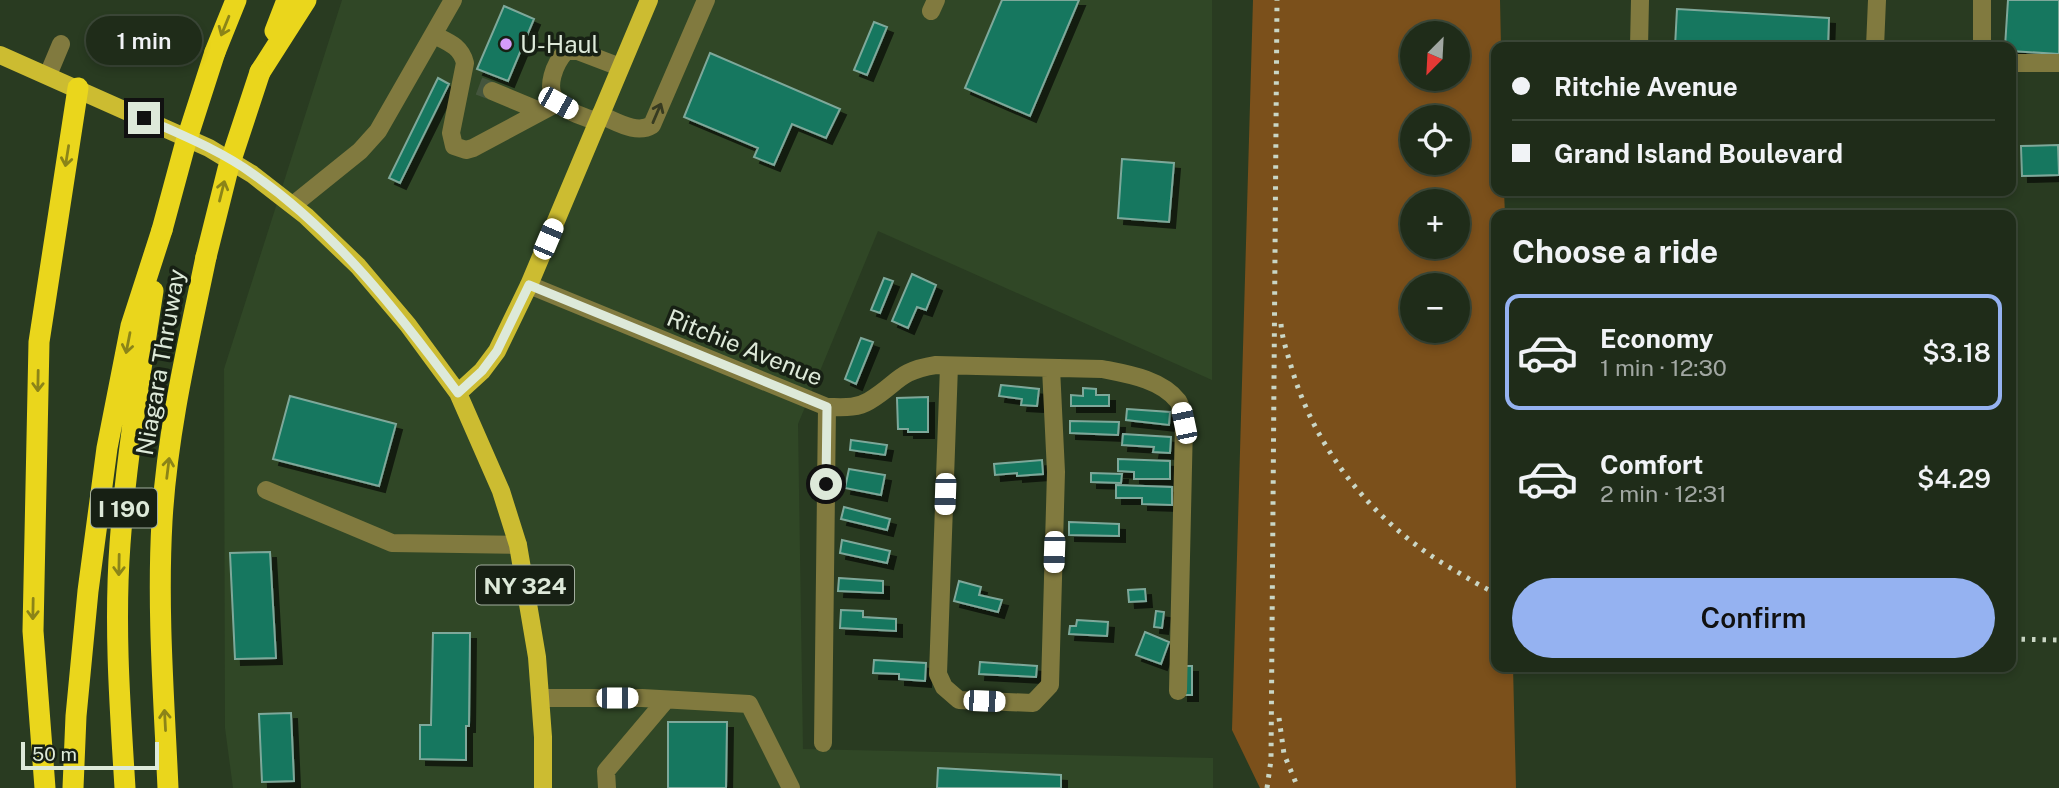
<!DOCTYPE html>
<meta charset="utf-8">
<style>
:root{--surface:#1f2c19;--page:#273422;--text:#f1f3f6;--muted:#a1a7a2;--line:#3c4838;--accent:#95b2f1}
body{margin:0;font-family:"Public Sans",sans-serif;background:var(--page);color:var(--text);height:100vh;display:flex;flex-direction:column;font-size:26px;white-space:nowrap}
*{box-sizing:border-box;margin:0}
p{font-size:23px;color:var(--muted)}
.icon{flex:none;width:38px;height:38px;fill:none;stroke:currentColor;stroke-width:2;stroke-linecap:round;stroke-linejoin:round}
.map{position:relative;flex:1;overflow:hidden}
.sheet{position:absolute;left:1491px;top:210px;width:525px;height:462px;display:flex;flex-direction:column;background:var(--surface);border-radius:14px;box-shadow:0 4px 10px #0003,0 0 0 2px var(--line)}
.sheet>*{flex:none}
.banner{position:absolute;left:1491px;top:42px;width:525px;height:154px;border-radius:14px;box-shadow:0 4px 10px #0003,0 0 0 2px var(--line);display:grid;align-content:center;height:154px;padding:0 21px;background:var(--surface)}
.needle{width:46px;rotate:204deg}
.buttons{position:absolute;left:1400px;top:21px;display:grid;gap:14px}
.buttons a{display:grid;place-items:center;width:70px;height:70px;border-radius:50%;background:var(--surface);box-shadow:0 4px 10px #0003,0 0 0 2px var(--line);font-size:35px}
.scale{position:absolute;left:21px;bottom:18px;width:138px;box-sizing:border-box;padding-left:7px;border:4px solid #dde9d9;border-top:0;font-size:19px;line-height:24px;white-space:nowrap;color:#dde9d9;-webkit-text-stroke:5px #172014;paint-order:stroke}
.end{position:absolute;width:32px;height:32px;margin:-16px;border:9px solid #dde9d9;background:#111;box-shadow:0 0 0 4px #111}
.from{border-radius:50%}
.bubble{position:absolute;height:49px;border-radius:24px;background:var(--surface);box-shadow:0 4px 10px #0003,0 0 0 2px var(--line);font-size:23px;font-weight:600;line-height:49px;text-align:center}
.car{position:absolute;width:21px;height:42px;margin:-21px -10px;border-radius:9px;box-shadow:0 0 5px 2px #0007;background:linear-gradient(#fff 24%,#345 0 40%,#fff 0 76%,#345 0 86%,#fff 0)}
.banner b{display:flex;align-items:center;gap:24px;height:66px;font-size:26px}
.banner b+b{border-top:2px solid var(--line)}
.banner i{width:18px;height:18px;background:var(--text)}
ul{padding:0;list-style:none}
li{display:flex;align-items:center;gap:21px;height:116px;margin:0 14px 10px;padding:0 7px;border:4px solid transparent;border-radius:14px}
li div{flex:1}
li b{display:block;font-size:26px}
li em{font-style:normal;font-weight:600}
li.active{border-color:var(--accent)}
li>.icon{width:63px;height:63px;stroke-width:1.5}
h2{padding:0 21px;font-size:32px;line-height:84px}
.primary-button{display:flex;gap:14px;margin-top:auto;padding:14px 21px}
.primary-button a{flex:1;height:80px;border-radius:42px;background:var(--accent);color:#111;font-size:28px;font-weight:600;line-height:80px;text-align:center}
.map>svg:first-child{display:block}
</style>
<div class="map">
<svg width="2059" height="788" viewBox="0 0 2059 788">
<defs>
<filter id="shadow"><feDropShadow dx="6" dy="6" stdDeviation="0" flood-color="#0009"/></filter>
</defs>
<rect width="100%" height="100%" fill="#293b21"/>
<path fill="#304726" d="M342,0H1212V380L878,231L798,424L803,749L1213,758V788H233L225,728L224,369Z"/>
<path fill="#7b501b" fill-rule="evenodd" d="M1253,0H1500L1501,47H1496V191H1504L1505,215H1496V667H1513L1516,788H1260L1232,730ZM1412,33H1458V79H1412ZM1412,117H1458V163H1412ZM1412,201H1458V247H1412ZM1412,285H1458V331H1412Z"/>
<path fill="#12775f" stroke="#7ea89a" stroke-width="2" filter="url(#shadow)" d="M1002,0H1079L1030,116L965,88Z
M2008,0H2059V54L2011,51V47H2005Z
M504,6L534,19L508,81L477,69Z
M1677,9L1829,18L1828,47H1675Z
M874,22L887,27L867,75L854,70Z
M710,53L840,109L826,138L792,124L774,165L754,157L758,148L684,117Z
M438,78L449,84L400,183L389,178Z
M2058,145L2059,175L2022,176L2021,146Z
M1122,159L1174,163L1169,222L1118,218Z
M912,274L936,285L926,310L917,307L908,328L892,321Z
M884,278L893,281L880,313L871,310Z
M861,338L873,342L856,384L845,379Z
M1001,385L1039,389L1037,406L1021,405L1022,399L999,396Z
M1083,388L1096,389V395H1109V406H1071V395L1083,396Z
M290,396L396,424L379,486L273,459Z
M928,397V432H908V429H898L897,398Z
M1127,409L1170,412L1169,425L1126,420Z
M1070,421L1119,422L1118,435L1070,433Z
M1123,434L1171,437L1170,453L1153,452L1154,447L1122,445Z
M851,440L887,445L885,455L850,450Z
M1118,459L1170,461V479H1134V472L1118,471Z
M1042,460L1043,474L1017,476V473L995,475L994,464Z
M849,469L885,475L881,495L845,488Z
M1091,473L1122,474L1121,483L1091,482Z
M1116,485L1172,487V505L1142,504V498H1116Z
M844,507L890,519L887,530L841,519Z
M1069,522L1119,524V536L1069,535Z
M842,540L890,551L887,563L840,553Z
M270,552L276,658L235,659L230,553Z
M839,578L883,581V593L838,591Z
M959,581L981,587L979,595L1002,600L998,612L954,601Z
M1145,589L1146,601L1129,602L1128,590Z
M841,610L863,611V617L896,619V631L840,628Z
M1156,611L1164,612L1162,628L1154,627Z
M1077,620L1108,622L1107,636L1069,634L1070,626H1076Z
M1145,632L1169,642L1161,664L1136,655Z
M433,633H470L469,726H466V760L420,759V725H431Z
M874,660L926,663L925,681L899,679V674L873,673Z
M980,662L1037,666L1036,677L979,674Z
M1182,666H1192V695H1182Z
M291,713L294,781L262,782L259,714Z
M668,722H727L726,788H668Z
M938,768L1061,775V788H937Z"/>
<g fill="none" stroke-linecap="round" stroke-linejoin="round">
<path stroke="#44553d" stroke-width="18" stroke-dasharray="18 9" stroke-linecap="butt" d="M479,86L492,91"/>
<path stroke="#817a3f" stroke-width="18" d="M1982,0V47
M931,11L936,0
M434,35C448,42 461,46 465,63L451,133L454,146L466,150L473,148L557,103
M1639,47L1640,0
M1875,47L1877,0
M2011,63H2059
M48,75L61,44
M492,91L540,111
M600,115C616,121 636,135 652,125L706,0
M597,122C586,117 566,112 557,102C544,88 555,63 566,51H578L620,67
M293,205L360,151L378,131L453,0
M529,285L827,407L823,743
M949,366L938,674L944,687L959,700L1033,703L1050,685L1056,472L1051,368
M827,407C841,407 856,409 869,401C899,383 897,371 936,365L1102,369C1127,374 1161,379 1178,401C1182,407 1182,416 1184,423L1178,691
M266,490L392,543L518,545
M541,698H642L749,704L791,788
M607,788L606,771L666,700"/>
<path stroke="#ccbc31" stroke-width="18" d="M0,55L209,148L252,174L306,216L358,266L408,325L458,393L501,491L518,545L537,657L543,737V788
M458,393L482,371L497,351L529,285L649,0"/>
<path stroke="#ead61c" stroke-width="21" d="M275,31L287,0
M215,52L236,0
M260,72L306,0
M45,788L33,631L39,342L78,88
M73,788L76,716L88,591L107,448L131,326L162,230
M125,788C120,707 114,626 120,544C126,460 140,375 153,291
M168,788C164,699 157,610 162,521C167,432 188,344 206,257"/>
<path stroke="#cad6c5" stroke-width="5" stroke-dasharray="3.5 7" stroke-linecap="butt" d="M1281,324C1282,338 1287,352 1291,366C1316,453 1376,525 1454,570C1468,578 1481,587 1496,593
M2011,639L2059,640
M1279,718L1284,754L1298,788
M1267,788L1271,760L1277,0"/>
<path stroke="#ead61c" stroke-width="21" d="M162,230L185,145L215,52
M206,257L228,169L260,72"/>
</g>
<defs><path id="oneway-shaft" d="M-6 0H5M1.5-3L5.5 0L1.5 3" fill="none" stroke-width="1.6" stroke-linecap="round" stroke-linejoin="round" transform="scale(1.75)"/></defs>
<g stroke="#8b8418">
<use href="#oneway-shaft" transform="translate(225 26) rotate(112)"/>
<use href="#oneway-shaft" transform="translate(67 156) rotate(99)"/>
<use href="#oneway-shaft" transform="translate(222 191) rotate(-76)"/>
<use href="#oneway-shaft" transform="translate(128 343) rotate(101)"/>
<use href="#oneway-shaft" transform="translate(38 381) rotate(91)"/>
<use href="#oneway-shaft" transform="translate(168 468) rotate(-83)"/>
<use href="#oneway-shaft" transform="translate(119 565) rotate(91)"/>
<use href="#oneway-shaft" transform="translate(33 609) rotate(91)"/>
<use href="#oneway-shaft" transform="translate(165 720) rotate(-93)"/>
</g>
<use stroke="#373b21" href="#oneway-shaft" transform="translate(657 113) rotate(-67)"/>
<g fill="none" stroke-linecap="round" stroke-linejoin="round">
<path stroke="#dde9d9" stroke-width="9" d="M144,118C181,135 220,150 253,174C337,233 398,312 458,393L482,371L497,351L529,285L827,407L826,484"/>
</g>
<circle fill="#d59cfb" stroke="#172014" stroke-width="2.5" cx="506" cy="44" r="7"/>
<g text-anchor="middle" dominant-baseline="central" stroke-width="7" stroke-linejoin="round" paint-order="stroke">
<g fill="#172014" stroke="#a2ad9e" stroke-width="2">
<rect x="91" y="488.5" width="66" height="39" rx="5"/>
<rect x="476" y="565.5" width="98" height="39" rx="5"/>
</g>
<g font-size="23" font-weight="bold" fill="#dde9d9">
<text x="124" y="508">I 190</text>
<text x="525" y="585">NY 324</text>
</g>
<g font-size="24" fill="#dde9d9" stroke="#172014" text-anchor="start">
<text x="520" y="44">U-Haul</text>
</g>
<g font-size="24" fill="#dde9d9" stroke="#172014">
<text transform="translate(745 347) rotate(22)">Ritchie Avenue</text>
<text transform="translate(160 362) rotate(-80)">Niagara Thruway</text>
</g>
</g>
</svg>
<div class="buttons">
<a><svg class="needle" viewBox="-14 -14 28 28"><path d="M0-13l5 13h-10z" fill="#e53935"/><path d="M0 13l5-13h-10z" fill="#a1a7a2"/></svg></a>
<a><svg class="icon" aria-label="locate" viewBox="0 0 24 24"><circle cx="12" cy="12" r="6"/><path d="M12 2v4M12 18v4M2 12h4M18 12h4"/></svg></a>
<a>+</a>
<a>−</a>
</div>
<div class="scale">50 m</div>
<i class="end from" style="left:826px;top:484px"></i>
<i class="end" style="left:144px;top:118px"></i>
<div class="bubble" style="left:86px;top:16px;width:116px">1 min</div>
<i class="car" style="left:558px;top:103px;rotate:119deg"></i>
<i class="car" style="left:548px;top:239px;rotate:23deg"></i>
<i class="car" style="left:1184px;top:423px;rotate:348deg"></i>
<i class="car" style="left:945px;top:494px;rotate:182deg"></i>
<i class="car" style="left:1054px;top:552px;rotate:182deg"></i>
<i class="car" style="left:617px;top:698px;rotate:90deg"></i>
<i class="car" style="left:984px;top:701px;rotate:92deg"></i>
<div class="banner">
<b><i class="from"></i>Ritchie Avenue</b>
<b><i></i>Grand Island Boulevard</b>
</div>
<section class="sheet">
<h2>Choose a ride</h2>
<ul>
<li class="active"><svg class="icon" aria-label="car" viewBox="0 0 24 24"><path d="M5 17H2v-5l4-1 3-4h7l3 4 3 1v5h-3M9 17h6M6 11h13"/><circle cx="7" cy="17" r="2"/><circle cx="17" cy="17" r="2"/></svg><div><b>Economy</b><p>1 min · 12:30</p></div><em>$3.18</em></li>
<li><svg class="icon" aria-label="car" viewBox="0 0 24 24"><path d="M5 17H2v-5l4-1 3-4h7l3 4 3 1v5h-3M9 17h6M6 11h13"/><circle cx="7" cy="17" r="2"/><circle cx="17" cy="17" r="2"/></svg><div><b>Comfort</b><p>2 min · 12:31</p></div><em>$4.29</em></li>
</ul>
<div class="primary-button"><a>Confirm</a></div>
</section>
</div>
